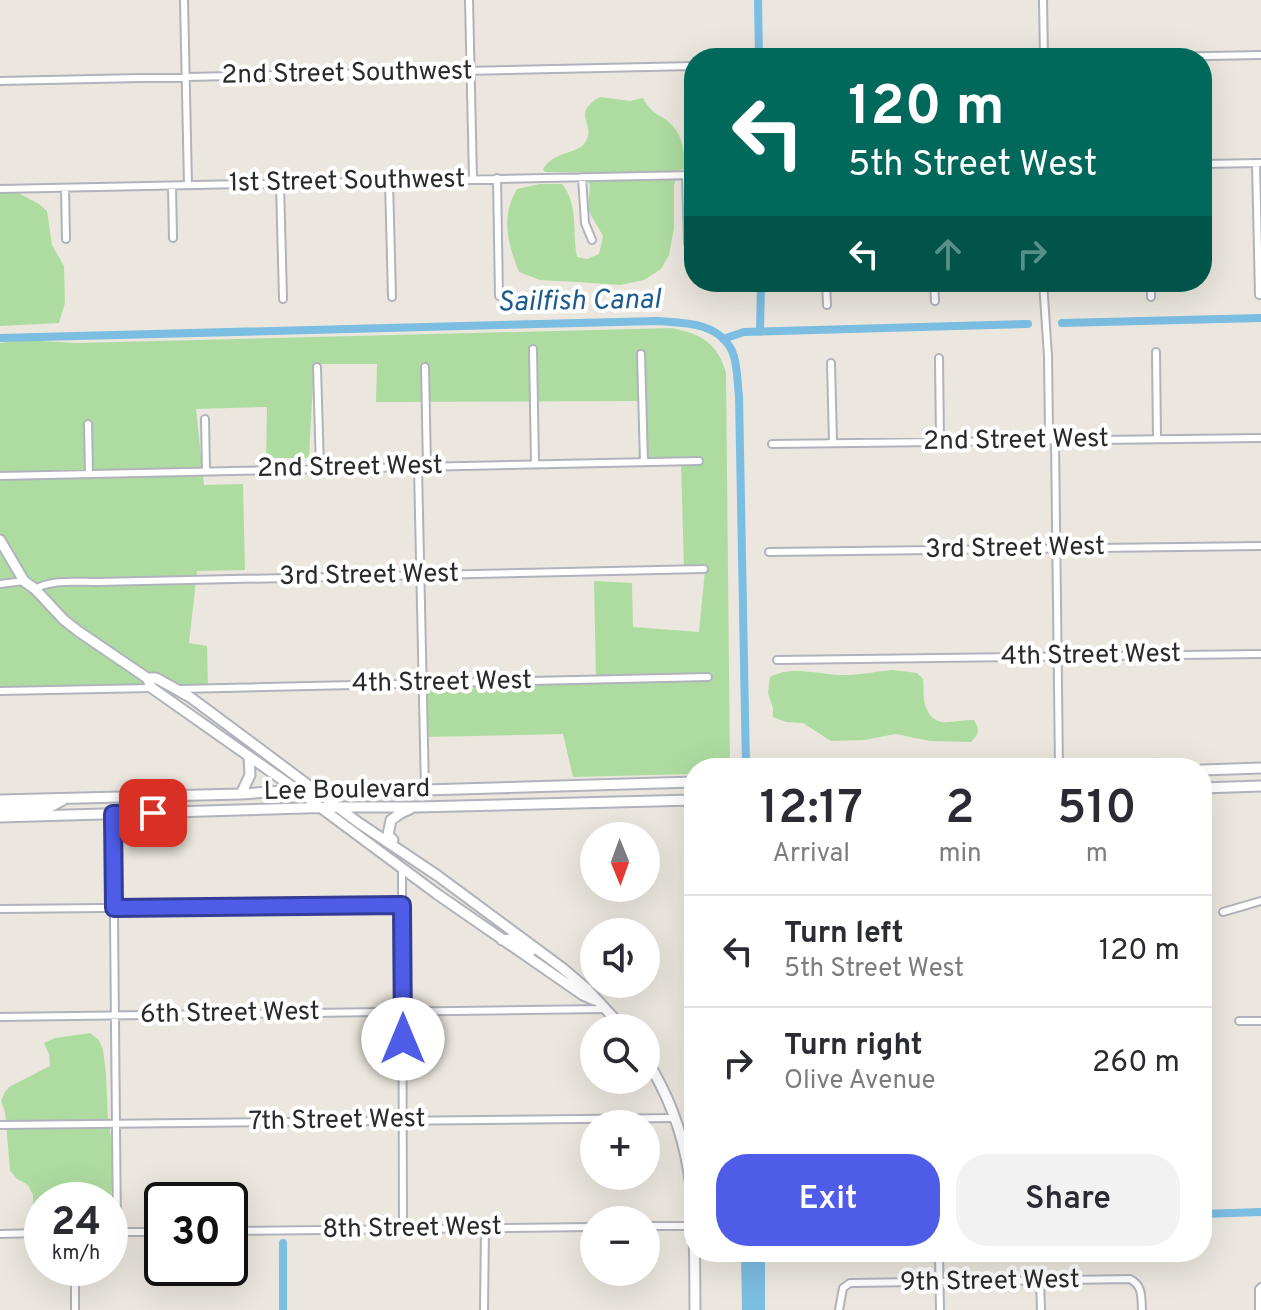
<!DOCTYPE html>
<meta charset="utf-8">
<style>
:root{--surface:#fff;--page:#f2f2f3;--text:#2b2b33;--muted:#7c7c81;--line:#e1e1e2;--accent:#4e5ce7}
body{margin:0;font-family:Overpass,sans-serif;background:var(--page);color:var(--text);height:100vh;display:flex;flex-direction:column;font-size:30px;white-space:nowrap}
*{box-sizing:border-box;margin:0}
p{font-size:26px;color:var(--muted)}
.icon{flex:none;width:44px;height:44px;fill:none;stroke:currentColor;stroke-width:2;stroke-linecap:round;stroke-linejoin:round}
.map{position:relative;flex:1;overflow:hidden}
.drawer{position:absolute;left:684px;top:758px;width:528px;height:504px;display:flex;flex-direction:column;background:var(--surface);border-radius:32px;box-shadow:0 8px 32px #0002}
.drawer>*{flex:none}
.guide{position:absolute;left:684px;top:48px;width:528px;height:244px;border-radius:32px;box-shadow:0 8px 32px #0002;background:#00695c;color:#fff;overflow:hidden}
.needle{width:52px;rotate:179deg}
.fabs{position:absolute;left:580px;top:822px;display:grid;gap:16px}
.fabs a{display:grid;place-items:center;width:80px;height:80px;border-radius:50%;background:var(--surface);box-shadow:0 8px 32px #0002;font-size:40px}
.speed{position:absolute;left:24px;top:1182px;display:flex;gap:16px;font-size:40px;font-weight:700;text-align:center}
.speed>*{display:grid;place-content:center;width:104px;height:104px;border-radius:50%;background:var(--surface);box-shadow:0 8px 32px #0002;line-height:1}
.speed small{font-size:20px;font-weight:400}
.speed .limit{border:4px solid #111;border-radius:12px;background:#fff;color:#111}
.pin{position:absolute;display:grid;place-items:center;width:68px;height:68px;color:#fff;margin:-34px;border-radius:16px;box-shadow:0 4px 12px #0006}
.me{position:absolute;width:88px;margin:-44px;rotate:0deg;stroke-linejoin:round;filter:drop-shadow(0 0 6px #0008)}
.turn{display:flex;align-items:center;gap:28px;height:168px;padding:0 32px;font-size:36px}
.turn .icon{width:104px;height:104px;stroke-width:2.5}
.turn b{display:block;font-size:56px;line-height:68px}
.lanes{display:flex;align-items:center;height:76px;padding:0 32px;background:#0003;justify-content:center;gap:40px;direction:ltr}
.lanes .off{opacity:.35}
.eta{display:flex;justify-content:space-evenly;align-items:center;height:136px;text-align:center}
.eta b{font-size:48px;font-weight:600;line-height:56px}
.action{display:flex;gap:16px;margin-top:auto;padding:16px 32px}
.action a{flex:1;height:92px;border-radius:32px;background:var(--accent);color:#fff;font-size:32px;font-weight:600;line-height:92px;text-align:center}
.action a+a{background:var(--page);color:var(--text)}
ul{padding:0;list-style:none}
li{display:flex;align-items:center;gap:24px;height:112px;padding:0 32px;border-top:2px solid var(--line)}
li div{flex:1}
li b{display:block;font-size:30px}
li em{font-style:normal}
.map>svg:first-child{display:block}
.green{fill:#aedca0}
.water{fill:#7cbde2}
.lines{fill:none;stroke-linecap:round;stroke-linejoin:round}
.canal{stroke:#7cbde2;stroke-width:8}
.street-casing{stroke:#b1b3bc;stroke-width:10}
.secondary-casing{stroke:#b1b3bc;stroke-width:13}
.street{stroke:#fff;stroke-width:6}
.secondary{stroke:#fff;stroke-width:9}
.route-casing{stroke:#333c96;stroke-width:20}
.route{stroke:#4e5ce7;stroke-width:14}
.labels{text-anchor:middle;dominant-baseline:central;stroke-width:8;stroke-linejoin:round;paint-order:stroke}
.street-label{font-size:26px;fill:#2a2a2a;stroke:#fff}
.water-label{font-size:28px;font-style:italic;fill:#1b5b8e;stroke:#fff}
</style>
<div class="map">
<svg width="1261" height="1310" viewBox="0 0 1261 1310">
<rect width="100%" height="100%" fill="#ebe7de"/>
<path class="green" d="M600,97L630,101L643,98C653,117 661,113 672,125C683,136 685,155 685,169L678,170L674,185V228L669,255L661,269L644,280L620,285L577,282L540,280L519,272C508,244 500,217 517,189L540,184H562C579,205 572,231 577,257L587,259L599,254L603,236L588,210L590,185L583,172H545L543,169C554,150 579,155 586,141C596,122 570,115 600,97Z
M0,188H9L39,204L47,211L52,245L64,266L65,303L59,323L0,326Z
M672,328C701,334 718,343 726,373L730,768H694V774L573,777L563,734L423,737V684L596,679L594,581L632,583L633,627L699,632L705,570L684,569L681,463L638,458L646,401L376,402L377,364H314L309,458H266L267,407L196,409L204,485L243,484L245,570L197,571L189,643L207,646L208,689L186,690L158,674L148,673L80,627L67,616L27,578L0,532V343L24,340L76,343Z
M0,548L32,592L75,634L144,680L148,688L129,690L0,695Z
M893,670L917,673L923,679C924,686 923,693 924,700C931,732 951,720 974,720C980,730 979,734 971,742L930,741L896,734L864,740L831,741L803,723L786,722L773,717V708L768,693L770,677C793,664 822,676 847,675C862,675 877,671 893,670Z
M90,1033L99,1040L103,1050L106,1074L108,1120L112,1144L113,1179L110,1201L42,1200V1228H40L33,1218V1195L28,1185L17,1179L10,1170L5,1112L1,1101L5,1092L9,1087L50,1066L49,1054L44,1043L55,1038Z"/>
<path class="water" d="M741,1252H765V1310H742Z"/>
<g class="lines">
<path class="canal" d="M758,0L759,58
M1062,323L1261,318
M760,332L761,282
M0,338L657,321C684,323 718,322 732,351C738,364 737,381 739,396L746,768
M723,339L744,332L1028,324
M1202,1214L1261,1212
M283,1243V1310"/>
<defs>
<path id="street" d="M184,0L188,185
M469,0L473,179
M1043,0L1044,58
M1102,58L1261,55
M0,81L694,66
M1256,163L1259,295
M1202,164L1261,163
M686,175L688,243
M582,177L585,223L592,240
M497,178L499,296
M389,181L392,297
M280,183L283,299
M172,186L173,238
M65,188L66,239
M0,189L694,175
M826,282L827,305
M934,282L935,301
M1043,282L1048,356L1049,431L1055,440L1059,768
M1151,282V297
M533,349L535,464
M1156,352L1157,439
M641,354L644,462
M939,358L940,441
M831,363L833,443
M317,367L320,469
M425,367L427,467
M205,419L206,471
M88,424L89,473
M772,444L1261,438
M418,467L425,790
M0,476L699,461
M769,552L1261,546
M0,584L24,581
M35,589C52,579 77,582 97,582L704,569
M777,660L1261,654
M180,689L708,677
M0,691L152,688
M113,814L117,1232
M402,869L403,1229
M0,909L402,905
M1223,912L1261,901
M0,1017L604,1009
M1239,1021H1261
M0,1125L675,1118
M646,1226H694
M230,1231L594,1227
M110,1232H162
M0,1234L42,1233
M939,1252L940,1310
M75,1268V1310
M1040,1281L1041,1310
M484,1310L485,1228
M839,1310L843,1288L850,1283L1130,1279C1143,1286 1141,1296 1142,1310
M1259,1310V1289L1261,1287"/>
<path id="secondary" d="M0,540L24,581L35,589L64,620L78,631L147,678H156L190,697L359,823L438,876L561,967L587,989L623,1028
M147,678L152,688L297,790L437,894L583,995L594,1000
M1202,770L1261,768
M1202,788L1261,786
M241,794L250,775L249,756
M0,800L241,794L297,790L357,792L694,782
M0,809L50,807L63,800
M0,817L338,807H417L694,800
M393,840L388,835L391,820L401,813L410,809
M502,940L511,939L531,951
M646,1059C699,1143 694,1215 695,1310"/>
</defs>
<use href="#street" class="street-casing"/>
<use href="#secondary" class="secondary-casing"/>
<use href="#street" class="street"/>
<use href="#secondary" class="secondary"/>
</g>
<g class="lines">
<defs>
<path id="route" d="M153,813L113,814L114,908L402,905L403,1039"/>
</defs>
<use href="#route" class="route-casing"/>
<use href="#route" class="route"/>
</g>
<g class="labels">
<g class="street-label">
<text transform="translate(347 74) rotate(-1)">2nd Street Southwest</text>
<text transform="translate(347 182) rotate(-1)">1st Street Southwest</text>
<text transform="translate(1016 441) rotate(-1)">2nd Street West</text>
<text transform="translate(350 468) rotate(-1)">2nd Street West</text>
<text transform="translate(1015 549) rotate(-1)">3rd Street West</text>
<text transform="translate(369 576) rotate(-1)">3rd Street West</text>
<text transform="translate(1091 656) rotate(-1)">4th Street West</text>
<text transform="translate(442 683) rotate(-1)">4th Street West</text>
<text transform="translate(347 791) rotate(-1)">Lee Boulevard</text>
<text transform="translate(230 1014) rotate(-1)">6th Street West</text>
<text transform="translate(337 1121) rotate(-1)">7th Street West</text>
<text transform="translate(412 1229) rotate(-1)">8th Street West</text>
<text transform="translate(990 1282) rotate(-1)">9th Street West</text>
</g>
<g class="water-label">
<text transform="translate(579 302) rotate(-1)">Sailfish Canal</text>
</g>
</g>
</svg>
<div class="fabs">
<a><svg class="needle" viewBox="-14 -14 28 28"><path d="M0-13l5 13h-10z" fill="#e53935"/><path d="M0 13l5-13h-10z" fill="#7c7c81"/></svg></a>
<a><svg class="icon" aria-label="sound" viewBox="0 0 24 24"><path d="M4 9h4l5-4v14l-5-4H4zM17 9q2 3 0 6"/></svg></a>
<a><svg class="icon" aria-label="search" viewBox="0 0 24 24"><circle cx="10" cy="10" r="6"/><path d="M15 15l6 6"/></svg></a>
<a>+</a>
<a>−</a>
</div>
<div class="speed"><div>24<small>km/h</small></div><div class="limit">30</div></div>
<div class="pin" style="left:153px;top:813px;background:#d93025"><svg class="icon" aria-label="arrive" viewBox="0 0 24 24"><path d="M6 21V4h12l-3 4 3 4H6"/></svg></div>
<svg class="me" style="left:403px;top:1039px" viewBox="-20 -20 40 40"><circle r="19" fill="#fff"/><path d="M0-13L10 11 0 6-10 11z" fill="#4e5ce7"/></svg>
<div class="guide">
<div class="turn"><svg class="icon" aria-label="left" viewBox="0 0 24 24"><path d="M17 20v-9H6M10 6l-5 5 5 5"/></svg><div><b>120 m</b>5th Street West</div></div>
<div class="lanes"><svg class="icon" aria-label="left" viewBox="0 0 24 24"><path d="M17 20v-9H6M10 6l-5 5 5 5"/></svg><svg class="icon off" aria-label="ahead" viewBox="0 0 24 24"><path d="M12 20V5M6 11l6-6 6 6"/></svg><svg class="icon off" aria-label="right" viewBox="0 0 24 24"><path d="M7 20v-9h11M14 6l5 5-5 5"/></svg></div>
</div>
<section class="drawer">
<div class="eta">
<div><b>12:17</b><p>Arrival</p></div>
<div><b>2</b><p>min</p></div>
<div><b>510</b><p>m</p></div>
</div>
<ul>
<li><svg class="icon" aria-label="left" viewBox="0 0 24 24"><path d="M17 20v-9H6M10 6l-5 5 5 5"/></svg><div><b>Turn left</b><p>5th Street West</p></div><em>120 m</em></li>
<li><svg class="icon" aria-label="right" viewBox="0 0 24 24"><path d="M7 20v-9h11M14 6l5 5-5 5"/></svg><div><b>Turn right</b><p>Olive Avenue</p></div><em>260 m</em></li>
</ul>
<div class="action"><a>Exit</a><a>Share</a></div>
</section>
</div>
